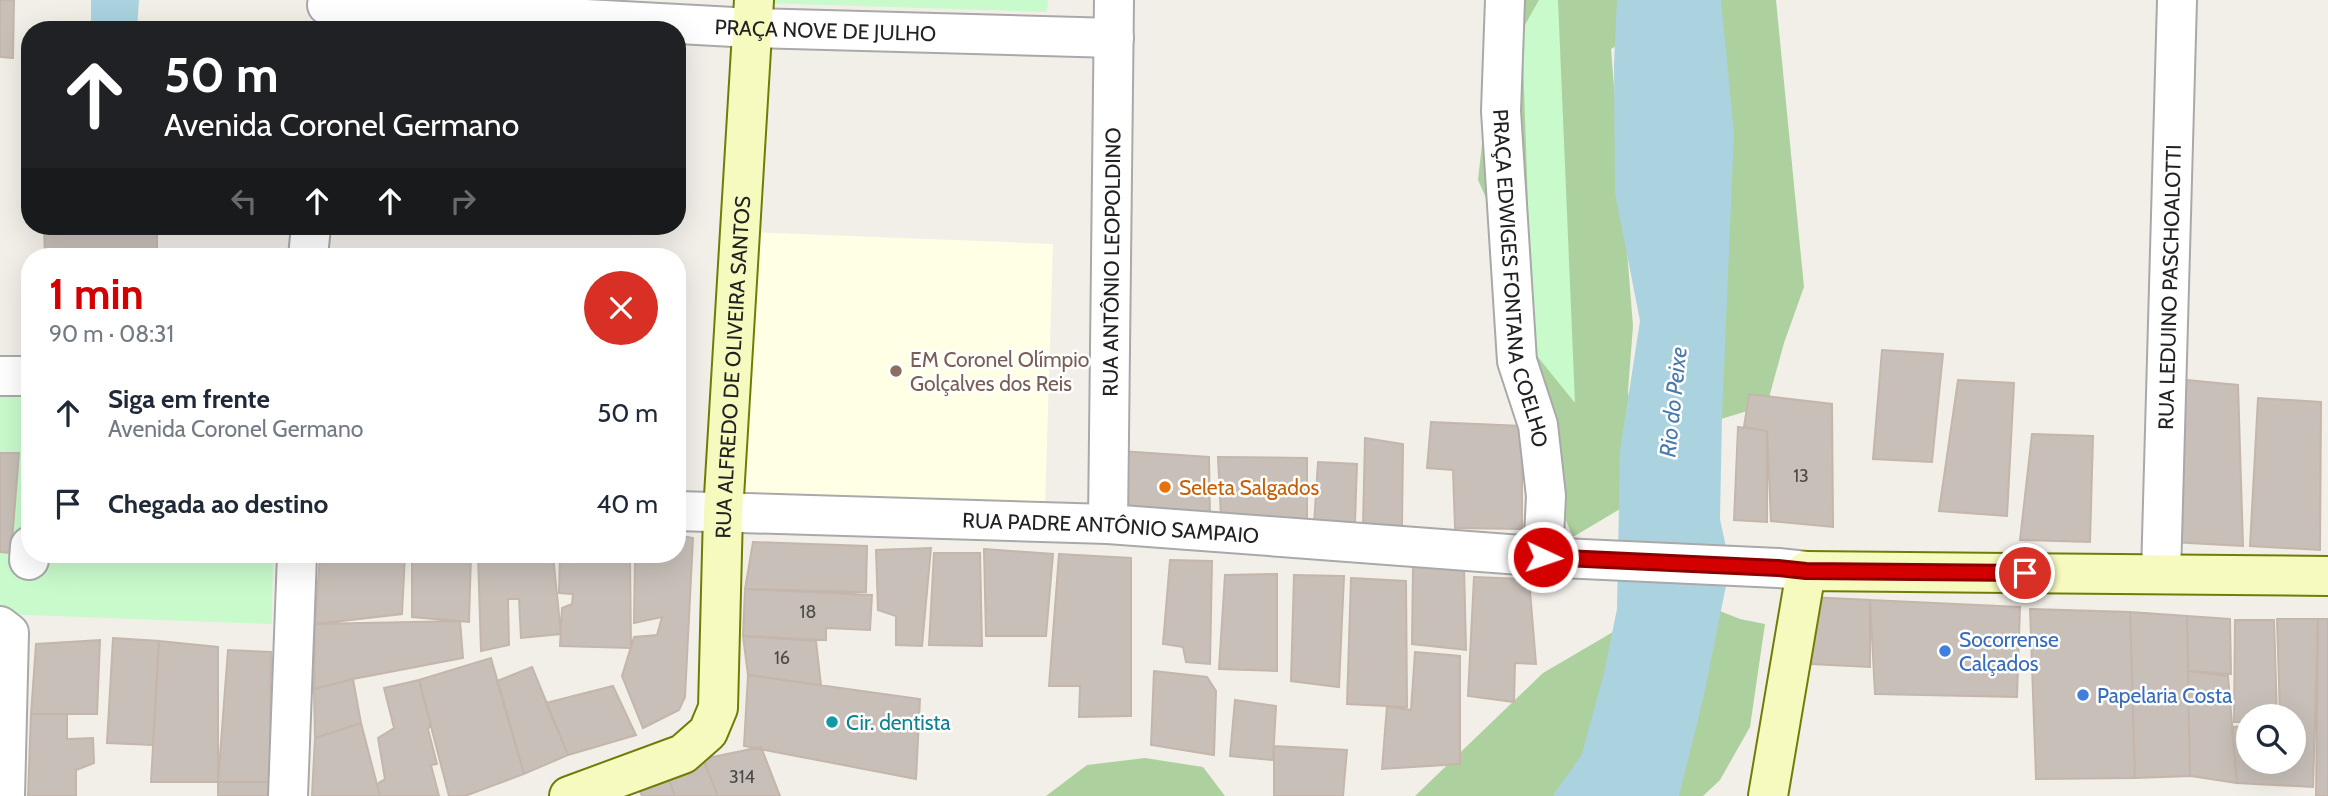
<!DOCTYPE html>
<html lang="pt">
<meta charset="utf-8">
<style>
:root{--surface:#fff;--page:#f2f2f3;--text:#1f2937;--muted:#747a83;--accent:#d40000}
body{margin:0;font-family:Cabin,sans-serif;background:var(--page);color:var(--text);height:100vh;display:flex;flex-direction:column;font-size:26px;white-space:nowrap}
*{box-sizing:border-box;margin:0}
p{font-size:23px;color:var(--muted)}
.icon{flex:none;width:38px;height:38px;fill:none;stroke:currentColor;stroke-width:2;stroke-linecap:round;stroke-linejoin:round}
.map{position:relative;flex:1;overflow:hidden}
.side{position:absolute;left:21px;top:248px;width:665px;height:315px;display:flex;flex-direction:column;background:var(--surface);border-radius:28px;box-shadow:0 7px 28px #0002}
.side>*{flex:none}
.banner{position:absolute;left:21px;top:21px;width:665px;height:214px;border-radius:28px;box-shadow:0 7px 28px #0002;background:#202124;color:#fff;overflow:hidden}
.fabs{position:absolute;left:2236px;top:704px;display:grid;gap:14px}
.fabs a{display:grid;place-items:center;width:70px;height:70px;border-radius:50%;background:var(--surface);box-shadow:0 7px 28px #0002;font-size:35px}
.pin{position:absolute;display:grid;place-items:center;width:60px;height:60px;color:#fff;margin:-30px;border:4px solid #fff;border-radius:50%;box-shadow:0 2px 7px #0007}
.me{position:absolute;width:77px;margin:-38px;rotate:93deg;stroke-linejoin:round;filter:drop-shadow(0 0 5px #0008)}
.turn{display:flex;align-items:center;gap:24px;height:147px;padding:0 28px;font-size:32px}
.turn .icon{width:91px;height:91px;stroke-width:2.5}
.turn b{display:block;font-size:49px;line-height:60px}
.lanes{display:flex;align-items:center;height:66px;padding:0 28px;background:#0003;justify-content:center;gap:35px;direction:ltr}
.lanes .off{opacity:.35}
.round{display:grid;place-items:center;flex:none;width:74px;height:74px;border-radius:37px;background:var(--page)}
.head{display:flex;align-items:center;justify-content:space-between;height:119px;padding:0 28px}
h1{font-size:42px;font-weight:800;line-height:52px;color:var(--accent)}
ul{padding:0;list-style:none}
li{display:flex;align-items:center;gap:21px;height:91px;padding:0 28px}
li div{flex:1}
li b{display:block;font-size:26px}
li em{font-style:normal}
.map>svg:first-child{display:block}
.education{fill:#ffffe5}
.forest{fill:#add19e}
.park{fill:#c8facc}
.water{fill:#aad3df}
.building{fill:#c7bfb8;stroke:#c4b6ab;stroke-width:2}
.lines{fill:none;stroke-linecap:round;stroke-linejoin:round}
.street-casing{stroke:#a9a9a9;stroke-width:42}
.secondary-casing{stroke:#707d05;stroke-width:42}
.street{stroke:#fff;stroke-width:38}
.secondary{stroke:#f7fabf;stroke-width:38}
.route-casing{stroke:#8a0000;stroke-width:18}
.route{stroke:#d40000;stroke-width:12}
.education-dot{fill:#8d6e63;stroke:#fff;stroke-width:2.5}
.food-dot{fill:#e8710a;stroke:#fff;stroke-width:2.5}
.shop-dot{fill:#3f7fe0;stroke:#fff;stroke-width:2.5}
.culture-dot{fill:#0f9aa8;stroke:#fff;stroke-width:2.5}
.labels{text-anchor:middle;dominant-baseline:central;stroke-width:5;stroke-linejoin:round;paint-order:stroke}
.number-label{font-size:18px;fill:#4b4948}
.street-label{font-size:21px;fill:#222;stroke:#fff}
.education-label{font-size:21px;fill:#785e54;stroke:#fff;text-anchor:start}
.food-label{font-size:21px;fill:#c56008;stroke:#fff;text-anchor:start}
.shop-label{font-size:21px;fill:#366cbe;stroke:#fff;text-anchor:start}
.culture-label{font-size:21px;fill:#0d838f;stroke:#fff;text-anchor:start}
.water-label{font-size:23px;font-style:italic;fill:#4a7aab;stroke:#fff}
</style>
<div class="map">
<svg width="2328" height="796" viewBox="0 0 2328 796">
<rect width="100%" height="100%" fill="#f2efe9"/>
<path class="education" d="M751,232L1053,244L1045,507L737,498Z"/>
<path class="forest" d="M1498,0H1630L1618,45L1611,49L1633,326L1628,391L1635,448L1625,506L1573,537L1549,481L1506,243L1478,180Z
M1699,0H1776L1804,287L1784,343L1767,405L1708,423Z
M1705,605L1740,619L1765,624L1750,727L1720,780L1703,796H1415L1543,673L1647,612Z
M1145,758L1203,767L1225,796H1046L1087,765Z"/>
<path class="park" d="M758,0H1048L1047,12L758,3Z
M1539,0H1558L1575,403L1533,351L1522,30Z
M0,389L30,390V555H273L272,624L0,614Z"/>
<path class="water" d="M91,0H139L137,30H91Z
M1617,0H1721L1734,133L1722,416L1720,519L1730,566L1704,695L1679,796H1553L1582,754L1604,673L1617,609L1620,451L1640,321L1615,193L1614,65Z"/>
<path class="building" d="M0,0H14L13,58L0,57Z
M44,226H157V257H45Z
M1882,350L1943,354L1932,462L1873,459Z
M2176,379L2238,385L2243,546L2171,542Z
M1958,380L2014,383L2007,516L1939,511Z
M1749,394L1832,404L1833,527L1771,521L1767,431L1744,427Z
M2258,398L2321,402L2320,550L2250,546Z
M1431,422L1522,426V529L1455,528L1453,470L1427,468Z
M1738,427L1767,431V522L1734,520Z
M2032,434L2093,436L2090,542L2020,540Z
M1365,438L1403,444L1402,525L1363,526Z
M1120,451L1209,457L1210,517H1121Z
M0,453H19L11,553L0,552Z
M1218,457L1307,458V522L1221,518Z
M1318,462L1357,464L1355,522L1314,525Z
M677,535L693,538L685,697L679,710L643,728L622,676L634,637L657,635L662,617L634,623L635,555H677Z
M753,542L867,546L866,592L745,589Z
M931,548L922,646L896,645V616L878,610L876,550Z
M984,549L1053,554L1046,636H986Z
M934,553H980L982,646L929,645Z
M1059,554L1131,558V716L1079,717L1080,686H1049Z
M320,555H405L402,614L315,624Z
M412,555H471L469,622L412,617Z
M478,555H553L561,634L521,638L519,599H508L509,645L481,651Z
M560,555H630L631,648L560,646L562,608L572,604L573,594L559,593Z
M1170,560L1212,561L1210,664L1186,662L1183,647L1163,644Z
M1464,566L1466,650L1412,644L1413,567Z
M1277,574V671L1219,669L1225,575Z
M1294,575L1344,576L1339,687L1291,681Z
M1474,577L1529,579L1536,664L1515,663L1514,702L1468,696Z
M1351,578L1406,581L1407,707L1347,704Z
M745,589L872,595L870,630L826,628V640L743,636Z
M1809,597L1870,600V667L1791,663Z
M1870,600L2020,607L2017,697L1875,694Z
M2030,609L2130,612L2135,778L2036,779Z
M2130,612L2187,616L2190,776L2135,778Z
M2187,616L2230,619L2231,674L2188,671Z
M2277,619H2318L2313,787L2237,783L2232,727L2249,726V761H2294V716H2280Z
M2318,619H2328V796H2316Z
M2235,620H2274L2277,716H2249V722H2234Z
M460,621L463,658L353,679L314,689L315,624Z
M743,636L816,641L821,685L748,675Z
M113,638L159,641L153,745L107,743Z
M100,640L97,714H31L36,644Z
M159,641L218,647V782H151Z
M228,650L271,652L270,782H218Z
M1415,652L1460,656V764L1382,769L1387,706L1411,710Z
M491,658L524,774L465,796H449L419,680Z
M532,667L568,755L524,774L497,681Z
M1154,671L1207,677L1216,691L1214,755L1151,745Z
M2188,671L2228,676L2237,783L2190,776Z
M748,675L920,699L916,779L744,746Z
M353,679L361,723L315,738L314,689Z
M419,680L431,725L428,729L437,764L431,765L439,796H380L377,784L385,779L378,738L394,728L384,688Z
M613,686L636,735L568,755L546,703Z
M1235,700L1276,706L1273,760L1230,756Z
M31,714H67V739L93,738L94,763L76,770V796H28Z
M361,723L380,796H312L315,738Z
M1274,746L1347,750L1343,796H1274Z
M761,747L780,796H718L703,759Z
M703,759L718,796H675L667,774Z
M667,774L675,796H642L637,785Z
M218,782H270L276,796H218Z"/>
<g class="lines">
<defs>
<g id="street">
<path id="s1" d="M1505,0L1501,111L1517,361L1538,425L1546,496L1543,557"/>
<path id="s2" d="M327,5L752,28L1114,38"/>
<path d="M308,257L311,226"/>
<path d="M0,376H30"/>
<path id="s3" d="M677,511L1108,524L1561,558L1778,568L1806,571"/>
<path id="s4" d="M1108,524L1114,0"/>
<path d="M29,560L30,546"/>
<path id="s5" d="M2161,574L2177,0"/>
<path d="M0,626L9,633L5,796"/>
<path d="M288,796L297,555"/>
</g>
<g id="secondary">
<path id="s6" d="M569,796L683,754L708,732L718,708L723,513L754,0"/>
<path d="M1768,796L1806,571L2328,576"/>
</g>
</defs>
<use href="#street" class="street-casing"/>
<use href="#secondary" class="secondary-casing"/>
<use href="#street" class="street"/>
<use href="#secondary" class="secondary"/>
</g>
<g class="lines">
<defs>
<path id="route" d="M1543,557L1778,568L1806,571L2025,573"/>
</defs>
<use href="#route" class="route-casing"/>
<use href="#route" class="route"/>
</g>
<circle class="education-dot" cx="896" cy="371" r="7"/>
<circle class="food-dot" cx="1165" cy="487" r="7"/>
<g class="shop-dot">
<circle cx="1945" cy="651" r="7"/>
<circle cx="2083" cy="695" r="7"/>
</g>
<circle class="culture-dot" cx="832" cy="722" r="7"/>
<g class="labels">
<g class="number-label">
<text x="1801" y="476">13</text>
<text x="808" y="612">18</text>
<text x="782" y="658">16</text>
<text x="742" y="777">314</text>
</g>
<g class="street-label">
<text stroke="none"><textPath href="#s2" startOffset="499">PRAÇA NOVE DE JULHO</textPath></text>
<text stroke="none"><textPath href="#s4" startOffset="262">RUA ANTÔNIO LEOPOLDINO</textPath></text>
<text stroke="none"><textPath href="#s1" startOffset="280">PRAÇA EDWIGES FONTANA COELHO</textPath></text>
<text stroke="none"><textPath href="#s5" startOffset="287">RUA LEDUINO PASCHOALOTTI</textPath></text>
<text stroke="none"><textPath href="#s6" startOffset="522">RUA ALFREDO DE OLIVEIRA SANTOS</textPath></text>
<text stroke="none"><textPath href="#s3" startOffset="434">RUA PADRE ANTÔNIO SAMPAIO</textPath></text>
</g>
<g class="education-label">
<text x="910" y="359">EM Coronel Olímpio<tspan x="910" dy="24">Golçalves dos Reis</tspan></text>
</g>
<g class="food-label">
<text x="1179" y="487">Seleta Salgados</text>
</g>
<g class="shop-label">
<text x="1959" y="639">Socorrense<tspan x="1959" dy="24">Calçados</tspan></text>
<text x="2097" y="695">Papelaria Costa</text>
</g>
<g class="culture-label">
<text x="846" y="722">Cir. dentista</text>
</g>
<g class="water-label">
<text transform="translate(1673 402) rotate(-84)">Rio do Peixe</text>
</g>
</g>
</svg>
<div class="fabs">
<a><svg class="icon" aria-label="search" viewBox="0 0 24 24"><circle cx="10" cy="10" r="6"/><path d="M15 15l6 6"/></svg></a>
</div>
<div class="pin" style="left:2025px;top:573px;background:#d93025"><svg class="icon" aria-label="arrive" viewBox="0 0 24 24"><path d="M6 21V4h12l-3 4 3 4H6"/></svg></div>
<svg class="me" style="left:1543px;top:557px" viewBox="-20 -20 40 40"><circle r="17" fill="#d40000" stroke="#fff" stroke-width="3"/><path d="M0-11L8 9 0 5-8 9z" fill="#fff"/></svg>
<div class="banner">
<div class="turn"><svg class="icon" aria-label="ahead" viewBox="0 0 24 24"><path d="M12 20V5M6 11l6-6 6 6"/></svg><div><b>50 m</b>Avenida Coronel Germano</div></div>
<div class="lanes"><svg class="icon off" aria-label="left" viewBox="0 0 24 24"><path d="M17 20v-9H6M10 6l-5 5 5 5"/></svg><svg class="icon" aria-label="ahead" viewBox="0 0 24 24"><path d="M12 20V5M6 11l6-6 6 6"/></svg><svg class="icon" aria-label="ahead" viewBox="0 0 24 24"><path d="M12 20V5M6 11l6-6 6 6"/></svg><svg class="icon off" aria-label="right" viewBox="0 0 24 24"><path d="M7 20v-9h11M14 6l5 5-5 5"/></svg></div>
</div>
<section class="side">
<div class="head"><div><h1>1 min</h1><p>90 m · 08:31</p></div><a class="round" style="background:#d93025;color:#fff"><svg class="icon" aria-label="close" viewBox="0 0 24 24"><path d="M6 6l12 12M18 6L6 18"/></svg></a></div>
<ul>
<li><svg class="icon" aria-label="ahead" viewBox="0 0 24 24"><path d="M12 20V5M6 11l6-6 6 6"/></svg><div><b>Siga em frente</b><p>Avenida Coronel Germano</p></div><em>50 m</em></li>
<li><svg class="icon" aria-label="arrive" viewBox="0 0 24 24"><path d="M6 21V4h12l-3 4 3 4H6"/></svg><div><b>Chegada ao destino</b></div><em>40 m</em></li>
</ul>
</section>
</div>
